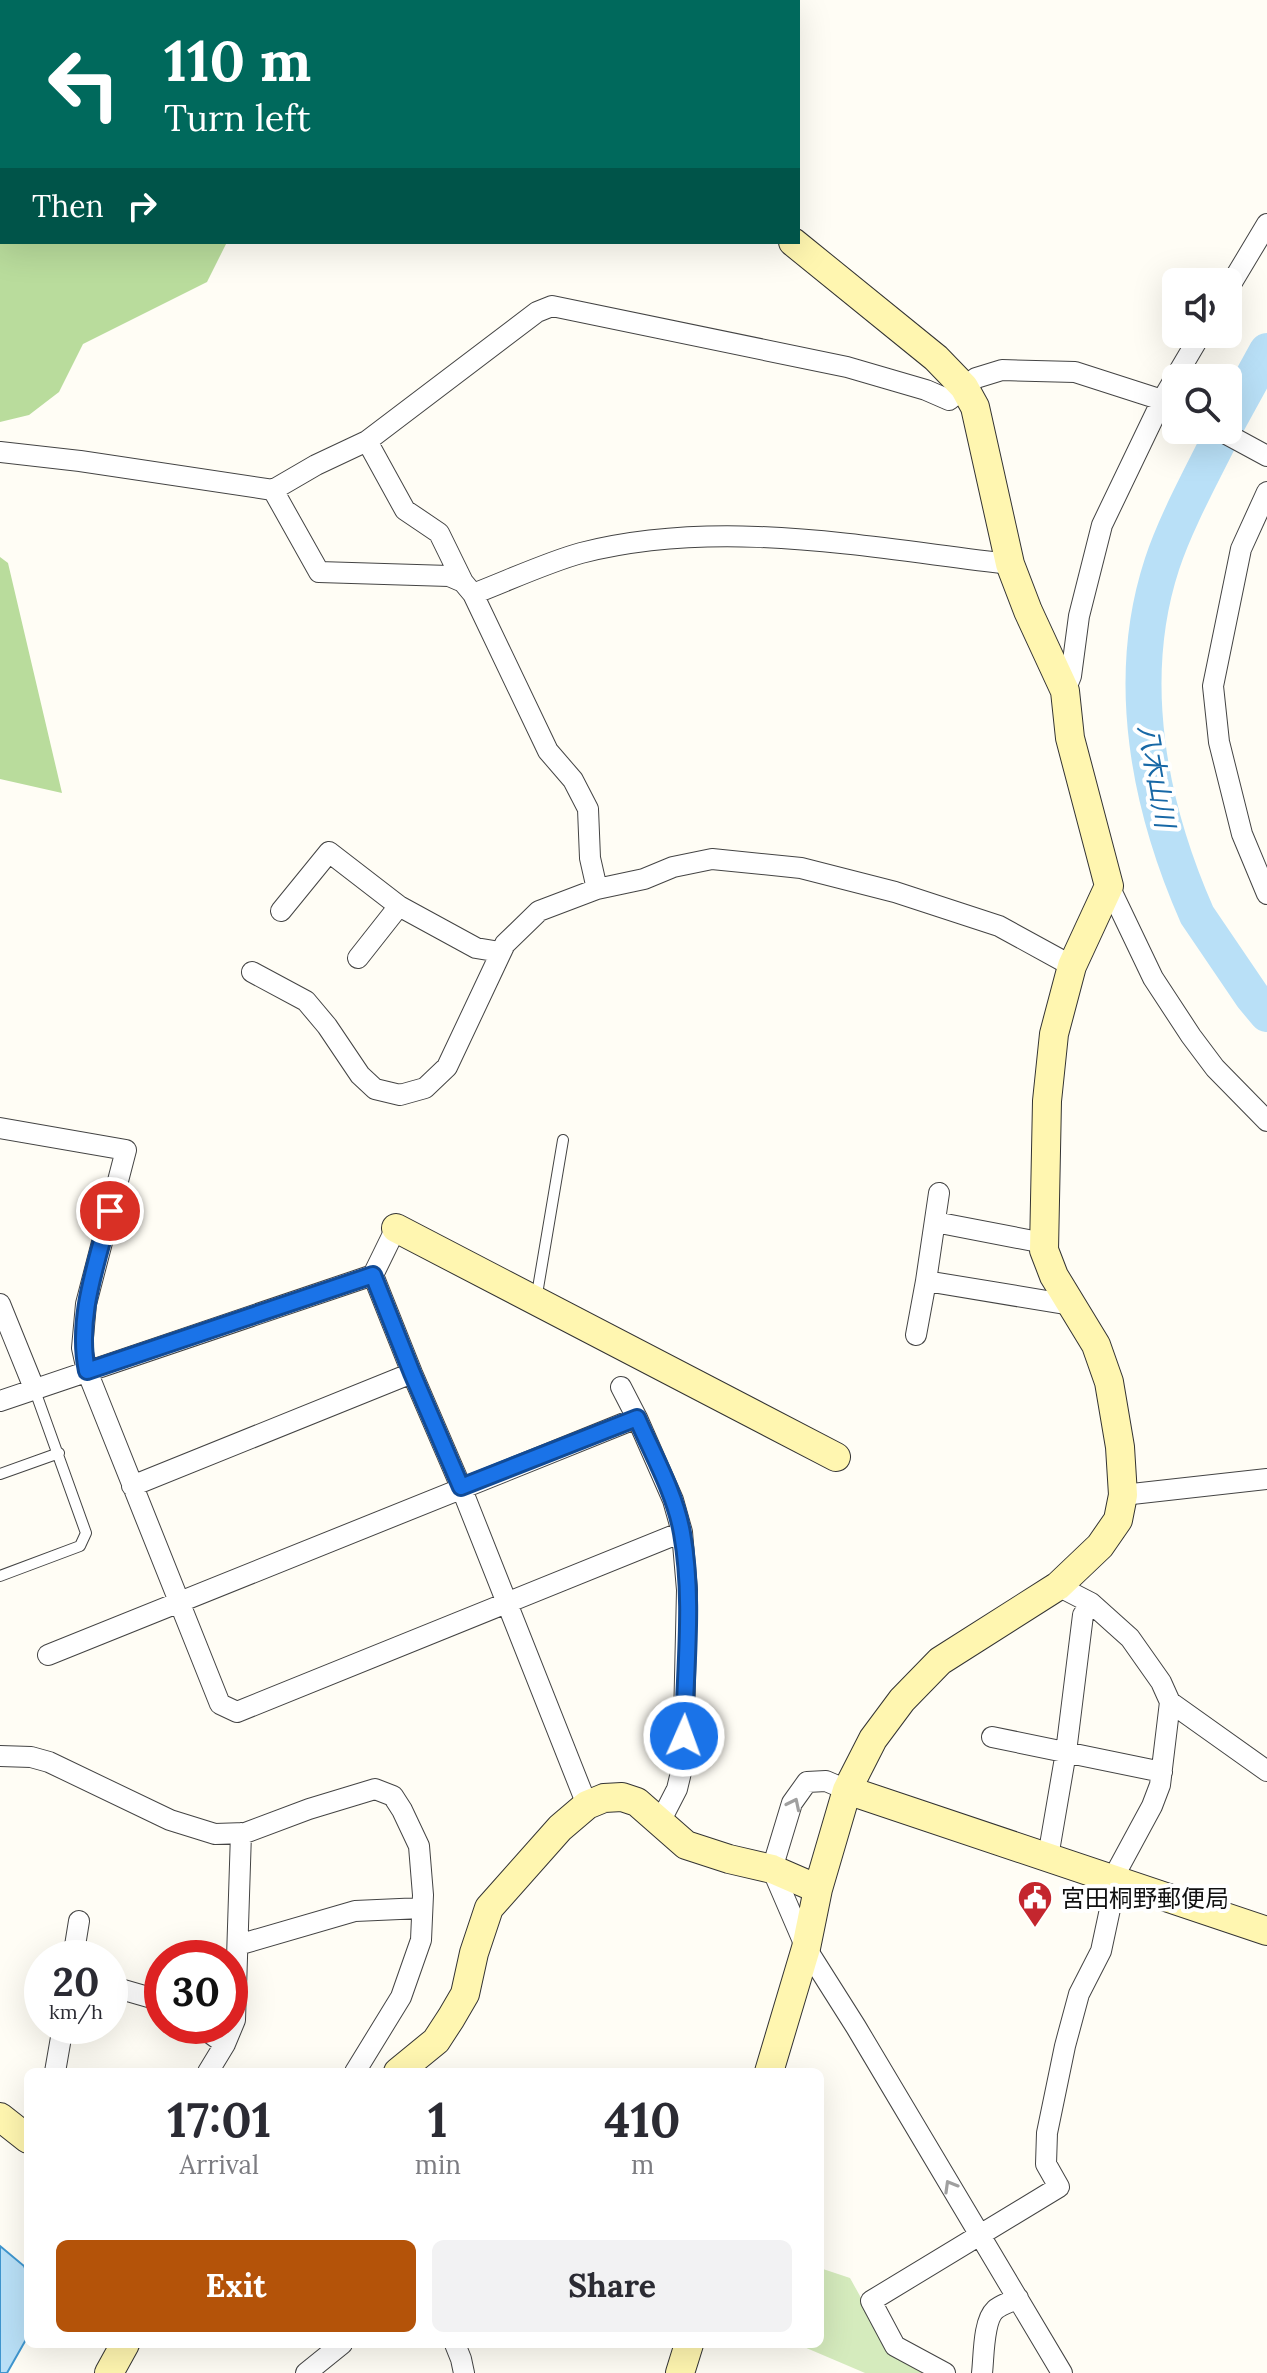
<!DOCTYPE html>
<meta charset="utf-8">
<style>
:root{--surface:#fff;--page:#f2f2f3;--text:#2b2b33;--muted:#7c7c81;--accent:#b45309}
body{margin:0;font-family:Lora,"Noto Sans JP",serif;background:var(--page);color:var(--text);height:100vh;display:flex;flex-direction:column;font-size:30px;white-space:nowrap}
*{box-sizing:border-box;margin:0}
p{font-size:26px;color:var(--muted)}
.icon{flex:none;width:44px;height:44px;fill:none;stroke:currentColor;stroke-width:2;stroke-linecap:round;stroke-linejoin:round}
.map{position:relative;flex:1;overflow:hidden}
.drawer{position:absolute;left:24px;top:2068px;width:800px;height:280px;display:flex;flex-direction:column;background:var(--surface);border-radius:12px;box-shadow:0 8px 32px #0002}
.drawer>*{flex:none}
.top-card{position:absolute;left:0px;top:0px;width:800px;height:244px;box-shadow:0 8px 32px #0002;background:#00695c;color:#fff;overflow:hidden}
.controls{position:absolute;left:1162px;top:268px;display:grid;gap:16px}
.controls a{display:grid;place-items:center;width:80px;height:80px;border-radius:12px;background:var(--surface);box-shadow:0 8px 32px #0002;font-size:40px}
.speed{position:absolute;left:24px;top:1940px;display:flex;gap:16px;font-size:40px;font-weight:700;text-align:center}
.speed>*{display:grid;place-content:center;width:104px;height:104px;border-radius:50%;background:var(--surface);box-shadow:0 8px 32px #0002;line-height:1}
.speed small{font-size:20px;font-weight:400}
.speed .limit{border:12px solid #d22;background:#fff;color:#111}
.pin{position:absolute;display:grid;place-items:center;width:68px;height:68px;color:#fff;margin:-34px;border:4px solid #fff;border-radius:50%;box-shadow:0 2px 8px #0007}
.me{position:absolute;width:88px;margin:-44px;rotate:2deg;stroke-linejoin:round;filter:drop-shadow(0 0 6px #0008)}
.turn{display:flex;align-items:center;gap:28px;height:168px;padding:0 32px;font-size:36px}
.turn .icon{width:104px;height:104px;stroke-width:2.5}
.turn b{display:block;font-size:56px;line-height:68px}
.then{display:flex;align-items:center;height:76px;padding:0 32px;background:#0003;gap:16px;font-size:30px}
.eta{display:flex;justify-content:space-evenly;align-items:center;height:136px;text-align:center}
.eta b{font-size:48px;font-weight:800;line-height:56px}
.cta{display:flex;gap:16px;margin-top:auto;padding:16px 32px}
.cta a{flex:1;height:92px;border-radius:12px;background:var(--accent);color:#fff;font-size:32px;font-weight:800;line-height:92px;text-align:center}
.cta a+a{background:var(--page);color:var(--text)}
.map>svg:first-child{display:block}
.green{fill:#d5ebbd}
.forest{fill:#b9dc9c}
.water{fill:#b9e0f7;stroke:#3f96cf;stroke-width:2}
.lines{fill:none;stroke-linecap:round;stroke-linejoin:round}
.river{stroke:#b9e0f7;stroke-width:36}
.lane-casing{stroke:#444;stroke-width:12}
.street-casing{stroke:#444;stroke-width:22}
.secondary-casing{stroke:#333;stroke-width:30}
.lane{stroke:#fff;stroke-width:10}
.street{stroke:#fff;stroke-width:20}
.secondary{stroke:#fff6b0;stroke-width:28}
.oneway{stroke:#a0a0a0}
.route-casing{stroke:#114b97;stroke-width:20}
.route{stroke:#1a73e8;stroke-width:14}
.labels{text-anchor:middle;dominant-baseline:central;stroke-width:8;stroke-linejoin:round;paint-order:stroke}
.poi-label{font-size:24px;fill:#111;stroke:#fff;text-anchor:start}
.water-label{font-size:26px;font-style:italic;fill:#1768a6;stroke:#fff}
</style>
<div class="map">
<svg width="1267" height="2373" viewBox="0 0 1267 2373">
<rect width="100%" height="100%" fill="#fffdf5"/>
<path class="green" d="M820,2268L850,2278L890,2350L932,2373H865L797,2344H820Z"/>
<path class="forest" d="M0,75L2,77V242H227L207,282L83,344L59,392L29,415L0,422Z
M0,557L8,563L62,793L0,779Z"/>
<path class="water" d="M0,2246L24,2266L28,2276V2336L7,2373H0Z"/>
<g class="lines">
<path class="river" d="M1228,422L1267,351
M1224,430C1204,471 1176,521 1162,564C1124,680 1149,806 1197,915L1252,996L1267,1014"/>
<defs>
<path id="lane" d="M536,1300L563,1140
M0,1474L59,1453
M0,1576L80,1546L86,1533L34,1388"/>
<path id="street" d="M1228,289L1267,224
M1219,430L1267,456
M367,441L405,510L439,533L463,582
M0,452L80,461L273,490L316,465L367,441L537,312L552,306L847,367L926,390L949,400L976,378L1002,370L1075,372L1162,400L1176,407
M273,490L319,572L449,576L463,582L473,594L548,751L573,780L588,809L590,858L597,889
M1267,492L1241,549L1213,686L1219,742L1242,834L1267,894
M473,594C507,581 548,562 581,553C722,517 869,548 1010,564
M1065,691L1071,676L1079,616L1102,525L1162,400L1201,334
M1109,886L1153,978L1191,1036L1215,1068L1267,1121
M281,911L329,852L399,906L476,948L500,952
M358,958L399,906
M252,972L306,1001L327,1026L360,1075L375,1089L400,1095L425,1088L447,1067L505,944L539,911L597,889L644,879L673,867L712,859L801,868L895,892L999,926L1072,966
M0,1128L126,1150L86,1304L82,1348L87,1371L220,1704L237,1712L682,1532
M939,1193L926,1281L1071,1305
M935,1222L1044,1243
M373,1275L412,1373L461,1487L587,1805
M0,1304L34,1388
M916,1335L926,1281
M621,1387L637,1418L673,1500L682,1532L687,1590L683,1764L677,1789L660,1822
M0,1401L373,1275L396,1228
M132,1486L412,1373
M1123,1495L1267,1479
M48,1655L637,1418
M1170,1702L1267,1771
M992,1737L1162,1772
M0,1756L31,1757L49,1762L170,1820L215,1834L245,1833L309,1809L375,1789L393,1796L402,1810L419,1846L423,1895L421,1940L401,1997L355,2072
M847,1790L826,1781L807,1782L792,1803L772,1869L806,1948L856,2027L1062,2373
M1048,1857L1066,1752L1083,1615L1091,1603
M238,1945L355,1911L422,1908
M73,1958L79,1921
M110,1986L162,2001
M200,2026L225,2044
M55,2072L63,2026
M208,2072L225,2044L235,2020L241,1833
M455,2344L461,2359L464,2373
M306,2373L342,2344
M945,2373L895,2346L871,2301L1059,2187L1046,2164L1047,2133L1065,2046L1079,1994L1101,1951L1119,1867L1152,1806L1160,1785L1170,1702L1161,1682L1130,1638L1091,1603L1058,1586
M982,2373C984,2357 983,2321 995,2310C1000,2305 1011,2302 1018,2298"/>
<path id="secondary" d="M502,0L504,2
M396,1228L836,1457
M847,1790L1267,1931
M398,2072L436,2041L451,2018L465,1994L474,1953L489,1908L560,1828L587,1805L604,1798L622,1797L637,1802L686,1845L729,1859L772,1869L818,1889
M769,2072L806,1948L818,1889L847,1790L873,1739L902,1700L940,1661L1058,1586L1100,1546L1118,1520L1123,1495L1120,1447L1109,1382L1096,1345L1054,1276L1044,1250L1047,1101L1054,1034L1072,966L1109,886L1070,738L1065,691L1028,611L1010,564L975,407L964,387L936,358L793,242
M0,2117L28,2139
M109,2373L125,2344
M680,2373L689,2344"/>
</defs>
<use href="#lane" class="lane-casing"/>
<use href="#street" class="street-casing"/>
<use href="#secondary" class="secondary-casing"/>
<use href="#lane" class="lane"/>
<use href="#street" class="street"/>
<use href="#secondary" class="secondary"/>
</g>
<defs><path id="oneway-chevron" d="M-2-3.5L2.5 0L-2 3.5" fill="none" stroke-width="1.6" stroke-linecap="round" stroke-linejoin="round" transform="scale(2)"/></defs>
<g class="oneway">
<use href="#oneway-chevron" transform="translate(794 1804) rotate(-64)"/>
<use href="#oneway-chevron" transform="translate(950 2186) rotate(-120)"/>
</g>
<g class="lines">
<defs>
<path id="route" d="M110,1211C97,1263 76,1317 87,1371L373,1275L412,1373L461,1487L637,1418C653,1455 675,1493 682,1533C694,1599 685,1669 684,1736"/>
</defs>
<use href="#route" class="route-casing"/>
<use href="#route" class="route"/>
</g>
<defs>
<symbol id="civic-pin" viewBox="-11 -11 22 30"><path d="M0 17L-7.5 6A9.5 9.5 0 1 1 7.5 6Z" fill="#c4262e" stroke="#fff"/><path d="M-.6-6.5H3V-4.5H.6V-3L4-1V1h2V6H-6V1h2V-1L-.6-3ZM-1.2 2.5V6h2.4V2.5Z" fill="#fff"/></symbol>
</defs>
<g fill-rule="evenodd">
<use href="#civic-pin" x="1015" y="1878" width="40" height="54"/>
</g>
<g class="labels">
<g class="poi-label">
<text x="1061" y="1898">宮田桐野郵便局</text>
</g>
<g class="water-label">
<text transform="translate(1157 776) rotate(80)">八木山川</text>
</g>
</g>
</svg>
<div class="controls">
<a><svg class="icon" aria-label="sound" viewBox="0 0 24 24"><path d="M4 9h4l5-4v14l-5-4H4zM17 9q2 3 0 6"/></svg></a>
<a><svg class="icon" aria-label="search" viewBox="0 0 24 24"><circle cx="10" cy="10" r="6"/><path d="M15 15l6 6"/></svg></a>
</div>
<div class="speed"><div>20<small>km/h</small></div><div class="limit">30</div></div>
<div class="pin" style="left:110px;top:1211px;background:#d93025"><svg class="icon" aria-label="arrive" viewBox="0 0 24 24"><path d="M6 21V4h12l-3 4 3 4H6"/></svg></div>
<svg class="me" style="left:684px;top:1736px" viewBox="-20 -20 40 40"><circle r="17" fill="#1a73e8" stroke="#fff" stroke-width="3"/><path d="M0-11L8 9 0 5-8 9z" fill="#fff"/></svg>
<div class="top-card">
<div class="turn"><svg class="icon" aria-label="left" viewBox="0 0 24 24"><path d="M17 20v-9H6M10 6l-5 5 5 5"/></svg><div><b>110 m</b>Turn left</div></div>
<div class="then">Then<svg class="icon" aria-label="right" viewBox="0 0 24 24"><path d="M7 20v-9h11M14 6l5 5-5 5"/></svg></div>
</div>
<section class="drawer">
<div class="eta">
<div><b>17:01</b><p>Arrival</p></div>
<div><b>1</b><p>min</p></div>
<div><b>410</b><p>m</p></div>
</div>
<div class="cta"><a>Exit</a><a>Share</a></div>
</section>
</div>
